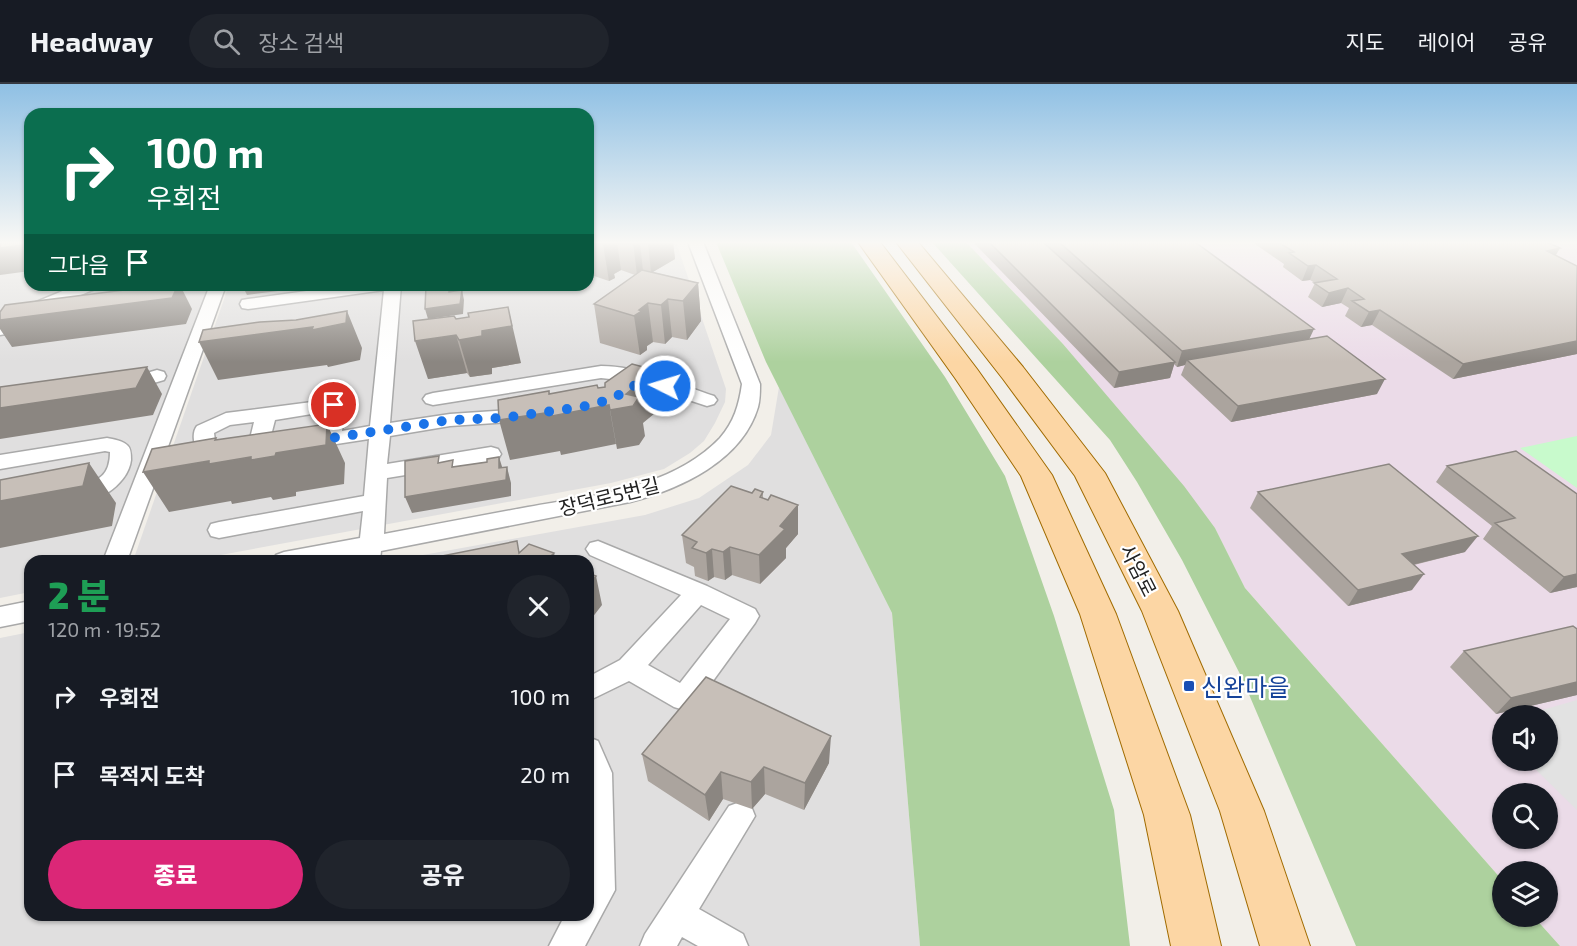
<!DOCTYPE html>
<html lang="ko">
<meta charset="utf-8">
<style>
:root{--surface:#171b24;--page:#20242c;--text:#f1f3f6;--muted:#9ea1a6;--line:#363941;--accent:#db2777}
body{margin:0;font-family:"Exo 2","Noto Sans KR",sans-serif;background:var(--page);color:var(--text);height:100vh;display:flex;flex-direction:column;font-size:22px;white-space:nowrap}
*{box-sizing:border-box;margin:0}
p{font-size:20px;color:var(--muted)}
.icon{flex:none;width:33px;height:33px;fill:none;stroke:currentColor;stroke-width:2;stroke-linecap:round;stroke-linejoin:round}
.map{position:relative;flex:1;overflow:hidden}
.sheet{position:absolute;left:24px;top:471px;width:570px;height:366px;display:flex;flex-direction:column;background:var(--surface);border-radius:18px;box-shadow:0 2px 4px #0004}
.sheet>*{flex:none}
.guide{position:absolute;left:24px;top:24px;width:570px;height:183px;border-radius:18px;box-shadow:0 2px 4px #0004;background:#0b6e4f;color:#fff;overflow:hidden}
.tools{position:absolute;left:1492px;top:621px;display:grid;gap:12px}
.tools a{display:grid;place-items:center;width:66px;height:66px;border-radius:50%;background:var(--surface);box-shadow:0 2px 4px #0004;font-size:30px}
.pin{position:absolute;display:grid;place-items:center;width:51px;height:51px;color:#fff;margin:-26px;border:3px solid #fff;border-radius:50%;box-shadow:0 2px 6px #0007}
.me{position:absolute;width:66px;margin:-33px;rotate:275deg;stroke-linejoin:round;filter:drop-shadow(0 0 4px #0008)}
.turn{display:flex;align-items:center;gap:21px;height:126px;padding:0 24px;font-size:27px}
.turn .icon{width:78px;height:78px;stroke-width:2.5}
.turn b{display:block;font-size:42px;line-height:51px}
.then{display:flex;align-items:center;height:57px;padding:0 24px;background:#0003;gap:12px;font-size:22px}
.round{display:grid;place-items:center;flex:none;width:63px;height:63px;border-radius:32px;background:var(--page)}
.summary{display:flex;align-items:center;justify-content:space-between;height:102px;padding:0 24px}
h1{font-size:36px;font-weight:800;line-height:45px;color:#1e9e55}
.action{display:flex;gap:12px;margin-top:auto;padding:12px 24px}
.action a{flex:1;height:69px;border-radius:36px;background:var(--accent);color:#fff;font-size:24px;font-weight:800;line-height:69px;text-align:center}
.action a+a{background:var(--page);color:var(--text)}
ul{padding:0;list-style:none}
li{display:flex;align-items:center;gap:18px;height:78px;padding:0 24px}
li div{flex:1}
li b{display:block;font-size:22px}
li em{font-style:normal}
header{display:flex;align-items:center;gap:36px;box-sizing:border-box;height:84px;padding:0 30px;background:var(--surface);border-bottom:2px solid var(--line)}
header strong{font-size:28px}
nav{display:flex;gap:33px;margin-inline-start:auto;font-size:21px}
.search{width:420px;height:54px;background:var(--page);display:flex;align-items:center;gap:15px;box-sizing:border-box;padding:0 21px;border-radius:33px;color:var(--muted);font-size:22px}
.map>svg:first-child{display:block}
.residential{fill:#e0dfdf}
.industrial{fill:#ebdbe8;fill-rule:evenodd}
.forest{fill:#add19e}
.park{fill:#c8facc}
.parking{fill:#e2e2e2}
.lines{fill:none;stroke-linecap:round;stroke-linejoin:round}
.street-casing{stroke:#a9a9a9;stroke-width:3}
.primary-casing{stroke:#a06b00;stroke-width:2}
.street{fill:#fff;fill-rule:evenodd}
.primary{fill:#fcd6a4;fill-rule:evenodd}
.wall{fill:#aba49e}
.shaded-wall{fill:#8b8681}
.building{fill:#c7bfb8;stroke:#8b8681;stroke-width:1.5}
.route{stroke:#1a73e8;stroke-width:10;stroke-dasharray:0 18}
.transit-dot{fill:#1a4fb4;stroke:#fff;stroke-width:2}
.labels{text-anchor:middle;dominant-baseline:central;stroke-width:4.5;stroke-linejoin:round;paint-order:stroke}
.street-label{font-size:20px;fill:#222;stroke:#fff}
.near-transit-label{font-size:24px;fill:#164399;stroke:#fff;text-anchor:start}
</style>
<header>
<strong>Headway</strong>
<div class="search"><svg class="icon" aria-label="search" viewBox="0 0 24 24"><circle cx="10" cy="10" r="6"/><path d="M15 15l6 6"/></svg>장소 검색</div>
<nav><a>지도</a><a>레이어</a><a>공유</a></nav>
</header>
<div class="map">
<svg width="1577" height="862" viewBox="0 0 1577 862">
<rect width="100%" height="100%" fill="#f2efe9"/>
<path class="residential" d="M588,158H676L726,305L725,318L715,339L704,357L690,369L664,385L611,399L188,477H133L229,201H588Z
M30,160V201H210L102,477H30V508L0,514V167Z
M779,303L892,529L920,862H0V554L30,548V831H588V477H390L645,431L699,414L748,381L771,351Z"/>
<path class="industrial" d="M966,158H1577V862H1560L1534,833L1548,832V788H1503V797L1245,504L1215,444L1063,260ZM1503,632H1548V676H1503ZM1503,710H1548V754H1503Z"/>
<path class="forest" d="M716,158H851L945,293L1005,392L1054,532L1114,726L1130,862H920L892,529L766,278Z
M932,158H966L1063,260L1184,402L1215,444L1245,504L1503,797V832L1534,833L1560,862H1356L1242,594L1182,476L1137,398L1110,356Z"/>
<path class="park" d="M1577,352V404L1520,364Z"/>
<path class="parking" d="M1577,616V726L1527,677L1548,676V632L1525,631Z"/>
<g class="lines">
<defs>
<path id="street" d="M688,158H703L760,300C760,307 760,316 758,323C742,377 680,405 630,418L381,467L380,477H356L357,471L328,477H272L276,471L284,468L360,454L363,427L219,454L211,452L208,446L211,440L219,438L364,412L369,355L304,365L297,364L294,359L297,354L321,350L324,328L275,336L269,359L276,360L279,365L276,370L257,374L250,372L247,367L254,338L230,341L214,349L215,357L229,360L232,365L229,370L222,371L198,367C193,360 192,348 197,342L226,329L335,315L342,317L345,321L342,347L370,342L384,206L248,225L242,224L240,220L242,216L248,215L350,201H401L390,339L450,330L527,325L534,327L537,331L534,335L527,337L450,342L390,352L387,380L491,363L498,365L501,370L498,375L491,377L387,394L384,450C432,441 480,432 528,423C593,411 671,405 720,354C734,338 739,321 742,300Z
M77,201H99L97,204L12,241L6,250L0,251V233Z
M210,201H226L127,477H103Z
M601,282C639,282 678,300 714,312L717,316L714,320L707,322L646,302L637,308H623L620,304L629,297L601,294L433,321L426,319L423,315L426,311L433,309Z
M157,286L164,288L166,292L164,296L123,308L116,306L114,302L116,298Z
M107,354C113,355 124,357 128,362C131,365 131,371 131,376C128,402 92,424 67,417L64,412C76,393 110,408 110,368L105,367L0,385V371Z
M598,457L707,502L755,525L759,532L755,539L694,623L684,626L674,623L629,597L588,617V593L620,576L681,511L590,471L586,465L590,459ZM701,521L730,535L680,599L648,581Z
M30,517V537L0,543V523Z
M588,653L598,657L612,689L615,806L585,862H549L565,831H588Z
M740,718L751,722L755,732L699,825L743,850L748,862H698L682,853L677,862H640L645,850L729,722Z"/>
<path id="primary" d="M858,158H880L977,285L1052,391L1116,530L1190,731L1221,862H1171L1144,731L1080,530L1021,392L955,294Z
M896,158H918L1023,283L1105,389L1178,527L1264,727L1310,862H1260L1220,727L1142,527L1075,392L1003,295Z"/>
</defs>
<use href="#street" class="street-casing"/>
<use href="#primary" class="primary-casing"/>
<use href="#street" class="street"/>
<use href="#primary" class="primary"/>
</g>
<path class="wall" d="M588,158H673L675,175L653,188L698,199L701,237L687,256L672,253L665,260L653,258L647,262V266L640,271L600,259L594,220L635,191L621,186L614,190L615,194L609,197L588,190Z
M973,158H1195L1309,255L1377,310L1231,338L1181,291L1185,281L1177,283L1174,280L1170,294L1114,304Z
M1252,158H1547L1560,164L1556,171L1577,182V270L1453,295L1372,241L1361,243L1345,232L1349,224L1341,219L1322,223L1308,213L1315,199L1310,196L1302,197L1283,183L1284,180Z
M456,235L521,279L492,284V290L470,293L467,289L428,295Z
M1516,367L1577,503L1550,509L1483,455L1492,442L1436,398L1447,382Z
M763,408V414L798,450L786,464V474L760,500L732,491L725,496L714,493L708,497L695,492L694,483L686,479L682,451L752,409Z
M1258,408L1465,468L1414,481L1412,506L1348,522L1250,424Z
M1577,545V611L1496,630L1450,583L1464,567Z
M642,670L829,679L804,726L765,710L752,725L723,715L709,737L648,697Z"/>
<path class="shaded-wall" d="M605,158H617L621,186L614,190L615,194L609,197L603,160Z
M633,158H640L643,187L637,191Z
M648,158H673L675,175L651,189Z
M30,160V187L0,191V164Z
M1560,164L1551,178L1547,167Z
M1316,181L1310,196L1302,197L1308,182Z
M698,199L701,237L687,256L683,217Z
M178,201H180L192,225L186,240L12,263L0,245V236Z
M242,201H326L247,211Z
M449,201H452V218L449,208Z
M1348,204L1341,219L1322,223L1329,209Z
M462,206L464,216L463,230L428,235L425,225Z
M668,215L672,253L665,260L661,221Z
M648,219L653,258L647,262V266L640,271L634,232L639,226Z
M508,223L521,279L492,284V290L470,293L459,256L482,247Z
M1380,226L1372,241L1361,243L1369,228Z
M347,227L362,264L360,276L328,283L327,281L218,296L199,258Z
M1314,245L1307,260L1187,276L1185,281L1177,283L1182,267Z
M456,251L467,289L428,295L415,257Z
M1577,257V270L1453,295L1463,280Z
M1175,278L1170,294L1114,304L1119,288Z
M147,283L162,310L153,331L0,355V324Z
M655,286L660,325L643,339L645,352L639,361L617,365L610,326L626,310Z
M1385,295L1377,310L1231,338L1238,322Z
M549,307L555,331L609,321L616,360L561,371L560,367L510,376L499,336L551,328Z
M327,340L345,379L344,400L296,408V412L273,416L271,413L232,420L231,417L169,428L143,388L209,377L216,354L228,377L276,369Z
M499,373L504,389L507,383L511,399V412L412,429L405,413L499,384Z
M89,379L116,419L112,442L0,464V417Z
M798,421V450L786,464V474L760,500L759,471L780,442Z
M1478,452L1465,468L1391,486L1402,470Z
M730,463L732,491L725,496L723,468Z
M712,465L714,493L708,497L706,469Z
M554,469L556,477L549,474Z
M1424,490L1412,506L1348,522L1358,506Z
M1577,490V503L1550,509L1564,493Z
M596,492L602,521L588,539V502Z
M1577,598V611L1496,630L1511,614Z
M831,652L829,679L804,726L805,699Z
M764,683L765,710L752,725L751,698Z
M721,688L723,715L709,737L705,711Z"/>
<path class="building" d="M0,158H30V160L0,164Z
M595,158H608L603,160Z
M989,158H1043L1175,278L1119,288Z
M1059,158H1195L1314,245L1182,267Z
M1278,158H1547L1560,164L1547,167L1577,182V257L1463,280L1380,226L1369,228L1352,217L1364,215L1348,204L1329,209L1314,199L1337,195L1316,181L1308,182L1289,169L1294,168Z
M642,186L698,199L683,217L668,215L661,221L648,219L639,226L642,227L634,232L594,220Z
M164,201H178L172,214L0,236V228L5,221Z
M426,201H449V208L462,206L460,220L425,225Z
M508,223L512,242L482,247V252L459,256L456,251L415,257L413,237L454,232L456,235L469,233L468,229Z
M347,227L346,239L312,246L313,243L199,258L203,246L260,238L296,236Z
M1327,252L1385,295L1238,322L1187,276Z
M632,280L655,286L626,310L639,313L633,322L610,326L609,321L552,332L551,328L499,336L498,316L549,307V310L597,301L598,304L605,303V299Z
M147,283L136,304L0,324V303Z
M327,340L326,361L276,369L275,372L251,376V373L209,380V377L143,388L152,365L216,354L215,356Z
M1516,367L1577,410V490L1564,493L1495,439L1515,434L1447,382Z
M439,372L438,379L453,376L452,383L487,378V375L499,373V384L507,383L506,396L405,413V377Z
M89,379L83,402L0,417V396Z
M1389,380L1478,452L1402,470L1424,490L1358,506L1258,408Z
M731,402L752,409L755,405L763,408L760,413L768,416L771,411L798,421L780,442L785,445L759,471L730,463L723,468L712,465L706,469L692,464L697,458L682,451Z
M517,457L519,469L529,460L554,469L549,474L557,477H417Z
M588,489L596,492L588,502Z
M1573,542L1577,545V598L1511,614L1464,567Z
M706,593L831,652L805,699L764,683L751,698L721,688L705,711L642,670Z"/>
<linearGradient id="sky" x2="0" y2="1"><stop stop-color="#8fc0e4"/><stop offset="0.57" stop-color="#f9f8f5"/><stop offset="1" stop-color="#f9f8f5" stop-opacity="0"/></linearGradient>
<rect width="1577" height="278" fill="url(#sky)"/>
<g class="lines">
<path class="route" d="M334,321L332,354L450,336L503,334L582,323L612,315L644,296L665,302"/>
</g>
<rect class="transit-dot" x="1183" y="596" width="12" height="12" rx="3"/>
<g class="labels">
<g class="street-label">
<text transform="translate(609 412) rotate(-14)">장덕로5번길</text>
<text transform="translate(1139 486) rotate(63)">사암로</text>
</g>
<g class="near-transit-label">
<text x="1201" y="602">신완마을</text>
</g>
</g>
</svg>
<div class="tools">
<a><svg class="icon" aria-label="sound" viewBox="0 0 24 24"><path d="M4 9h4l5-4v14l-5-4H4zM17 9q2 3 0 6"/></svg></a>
<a><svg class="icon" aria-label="search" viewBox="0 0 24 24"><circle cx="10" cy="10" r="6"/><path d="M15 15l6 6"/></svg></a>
<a><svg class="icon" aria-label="layers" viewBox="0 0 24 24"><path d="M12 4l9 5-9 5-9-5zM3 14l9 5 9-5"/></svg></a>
</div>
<div class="pin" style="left:334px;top:321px;background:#d93025"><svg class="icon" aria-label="arrive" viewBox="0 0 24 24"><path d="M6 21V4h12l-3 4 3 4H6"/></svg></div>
<svg class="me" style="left:665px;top:302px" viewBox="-20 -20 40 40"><circle r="17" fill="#1a73e8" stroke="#fff" stroke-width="3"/><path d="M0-11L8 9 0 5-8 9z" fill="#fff"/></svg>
<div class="guide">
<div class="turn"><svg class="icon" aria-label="right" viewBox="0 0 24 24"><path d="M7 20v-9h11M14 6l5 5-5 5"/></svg><div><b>100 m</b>우회전</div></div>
<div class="then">그다음<svg class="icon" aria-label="arrive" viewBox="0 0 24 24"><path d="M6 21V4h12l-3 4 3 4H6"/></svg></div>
</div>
<section class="sheet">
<div class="summary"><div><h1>2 분</h1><p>120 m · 19:52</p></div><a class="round"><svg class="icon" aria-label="close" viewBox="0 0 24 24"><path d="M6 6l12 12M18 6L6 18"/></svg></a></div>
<ul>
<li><svg class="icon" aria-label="right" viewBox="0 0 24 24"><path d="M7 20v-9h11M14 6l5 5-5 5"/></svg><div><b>우회전</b></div><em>100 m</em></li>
<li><svg class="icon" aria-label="arrive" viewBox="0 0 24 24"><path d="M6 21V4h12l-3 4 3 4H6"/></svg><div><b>목적지 도착</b></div><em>20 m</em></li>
</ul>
<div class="action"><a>종료</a><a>공유</a></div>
</section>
</div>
